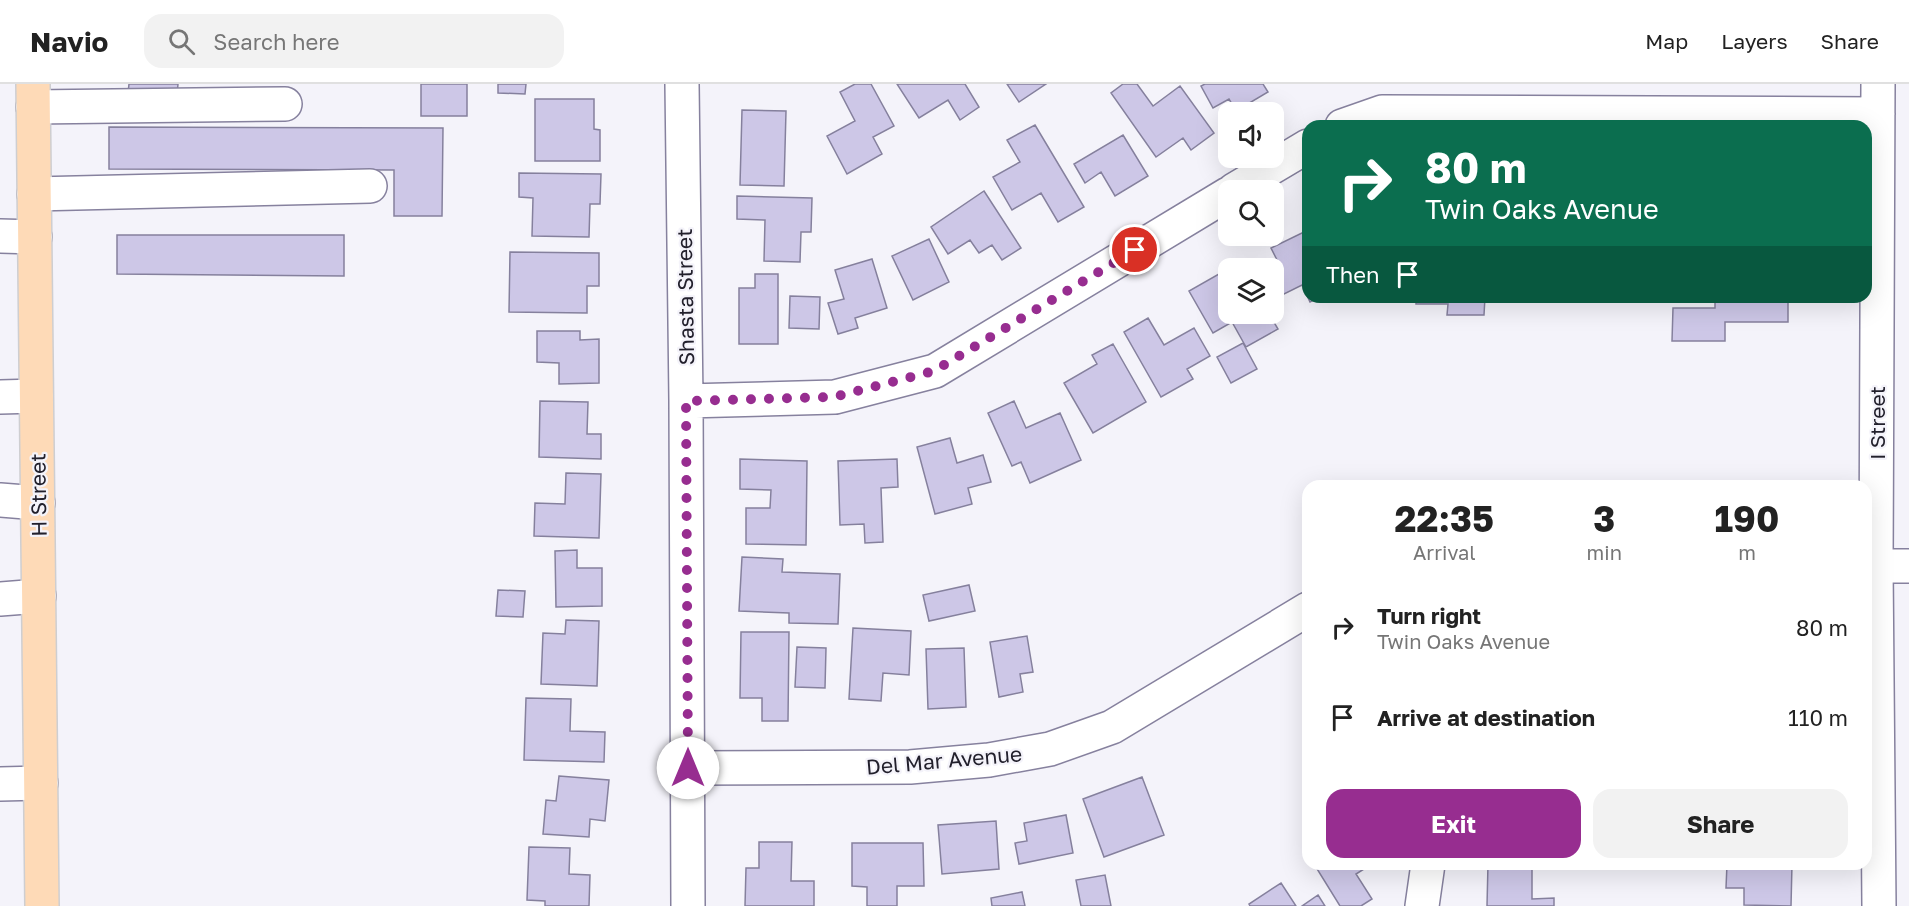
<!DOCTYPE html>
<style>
:root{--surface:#fff;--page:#f2f2f2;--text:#222;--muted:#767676;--line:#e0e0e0;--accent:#972d90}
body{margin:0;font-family:"Golos Text",sans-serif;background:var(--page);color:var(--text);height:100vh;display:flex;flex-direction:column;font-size:22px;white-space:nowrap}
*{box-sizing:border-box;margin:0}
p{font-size:20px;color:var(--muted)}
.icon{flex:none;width:33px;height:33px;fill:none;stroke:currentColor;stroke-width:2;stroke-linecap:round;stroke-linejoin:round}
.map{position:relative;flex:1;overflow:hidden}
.drawer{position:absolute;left:1302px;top:396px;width:570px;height:390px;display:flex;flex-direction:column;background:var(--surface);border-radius:18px;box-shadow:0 6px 24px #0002}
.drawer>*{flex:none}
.top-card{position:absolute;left:1302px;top:36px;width:570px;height:183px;border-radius:18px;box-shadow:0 6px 24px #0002;background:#0b6e4f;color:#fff;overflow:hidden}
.fabs{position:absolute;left:1218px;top:18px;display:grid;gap:12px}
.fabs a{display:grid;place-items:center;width:66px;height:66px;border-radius:12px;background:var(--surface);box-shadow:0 6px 24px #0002;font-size:30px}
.pin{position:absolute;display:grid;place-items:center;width:51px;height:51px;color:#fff;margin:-26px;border:3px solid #fff;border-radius:50%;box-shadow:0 2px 6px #0007}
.me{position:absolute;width:66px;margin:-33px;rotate:0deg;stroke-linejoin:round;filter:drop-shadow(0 0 4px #0008)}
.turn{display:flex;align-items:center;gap:21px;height:126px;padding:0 24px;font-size:27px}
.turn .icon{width:78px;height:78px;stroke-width:2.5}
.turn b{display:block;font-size:42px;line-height:51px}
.then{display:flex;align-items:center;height:57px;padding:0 24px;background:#0003;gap:12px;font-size:22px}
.eta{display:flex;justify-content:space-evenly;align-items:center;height:102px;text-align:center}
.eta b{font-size:36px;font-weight:700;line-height:42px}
.primary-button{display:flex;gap:12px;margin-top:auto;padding:12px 24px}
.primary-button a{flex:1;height:69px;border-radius:18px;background:var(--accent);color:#fff;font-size:24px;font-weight:700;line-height:69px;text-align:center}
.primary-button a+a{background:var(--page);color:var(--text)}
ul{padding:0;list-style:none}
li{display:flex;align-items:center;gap:18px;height:90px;padding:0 24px}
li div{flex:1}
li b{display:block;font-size:22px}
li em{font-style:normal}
header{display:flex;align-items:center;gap:36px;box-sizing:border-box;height:84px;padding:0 30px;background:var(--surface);border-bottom:2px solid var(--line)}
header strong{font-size:28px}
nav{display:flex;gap:33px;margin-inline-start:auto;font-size:21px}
.search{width:420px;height:54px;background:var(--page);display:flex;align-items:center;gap:15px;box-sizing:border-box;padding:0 21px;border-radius:18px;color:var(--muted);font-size:22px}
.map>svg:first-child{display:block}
.building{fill:#cdc7e7;stroke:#85809d;stroke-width:1.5}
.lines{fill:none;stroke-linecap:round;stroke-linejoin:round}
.minor-casing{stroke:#86819e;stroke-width:36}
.major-casing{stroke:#ceced1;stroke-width:36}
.minor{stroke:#fff;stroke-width:33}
.major{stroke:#fedab7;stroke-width:33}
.route{stroke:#972d90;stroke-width:10;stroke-dasharray:0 18}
.labels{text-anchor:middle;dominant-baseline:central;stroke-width:4.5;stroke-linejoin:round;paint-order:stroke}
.street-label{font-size:21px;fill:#22202c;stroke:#f4f3fa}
</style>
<header>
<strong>Navio</strong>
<div class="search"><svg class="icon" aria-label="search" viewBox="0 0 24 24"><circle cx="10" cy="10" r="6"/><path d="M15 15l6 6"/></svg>Search here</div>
<nav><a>Map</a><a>Layers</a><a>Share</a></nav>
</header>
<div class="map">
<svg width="1909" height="822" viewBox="0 0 1909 822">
<rect width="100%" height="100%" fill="#f4f3fa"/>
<path class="building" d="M129,0H178L177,11L128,9Z
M421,0H467V32H421Z
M498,0H526L525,10L498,9Z
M855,0H871L894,42L873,53L882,70L847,90L827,52L855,37L840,8Z
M897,0H965L979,23L960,36L948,16L919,34Z
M1007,0H1046L1019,18Z
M1123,0H1137L1153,22L1180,2L1214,49L1191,66L1183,54L1156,73L1111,9Z
M1205,0H1263L1268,8L1236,27L1229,15L1213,24L1201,2Z
M535,15H594V45L600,46V77H535Z
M742,26L786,27L784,102L740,101Z
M1035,41L1084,123L1058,138L1041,109L1012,126L993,93L1020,78L1007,56Z
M109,43L443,44L442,132H394V86L109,85Z
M1123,51L1148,92L1115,112L1101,88L1085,99L1074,80Z
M519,89L601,90L600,120H590L589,153L532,152L533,114L519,113Z
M984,107L1021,164L1002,176L992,161L979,169L970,156L948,170L931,143Z
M737,112L812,114L811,148H801L800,178L764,177L765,136L737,135Z
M1306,147L1308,150V213H1320L1310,218L1302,201L1278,213L1274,203V184H1266L1278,178L1271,164Z
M117,151H344V192L117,190Z
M929,155L949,198L913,216L892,172Z
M510,168L599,169V202H587V229L509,228Z
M872,175L887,224L855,234L858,244L838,250L828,219L844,215L835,186Z
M1240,178L1244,184H1228V230H1269L1278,245L1246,263L1232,238L1213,249L1189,207Z
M755,190H778V260H739V204H755Z
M790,212L820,213L819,245L789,244Z
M1416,213H1485L1484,231H1447L1448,220H1416Z
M1715,213H1788V238H1725V257H1672L1673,224H1715Z
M1148,234L1164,261L1194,244L1210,272L1187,285L1193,295L1161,313L1124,248Z
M537,247H580V256L599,255V299L559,300V279L537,278Z
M1243,259L1257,285L1231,299L1217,273Z
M1113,260L1146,318L1093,349L1064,299L1097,280L1092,271Z
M540,317L588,318L587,350H601V375L539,373Z
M1014,317L1026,344L1060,329L1081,376L1030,399L1021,378L1012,382L988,329Z
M950,354L957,379L983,371L991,398L968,404L972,420L935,430L917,363Z
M740,375L807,377L806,461L746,460V424H770L771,406L740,405Z
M897,375L898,403L881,404L883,458L865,459L864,440L840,441L838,377Z
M566,389L601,390L599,454L534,452L535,419L565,420Z
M577,466V484H602V522L556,523L555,467Z
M742,473L783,475L782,488L840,490L838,540L789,539V529L739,527Z
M969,501L975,527L929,537L923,511Z
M498,506L525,507L523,533L496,532Z
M566,536L599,537L597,602L541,600L543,549L565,550Z
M853,544L911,547L909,591L883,589L881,617L849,615Z
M741,548H789L788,637H762V614H740Z
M1027,552L1033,588L1020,590L1023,608L999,613L990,558Z
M797,563L826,564L825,604L795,603Z
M964,564L966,623L928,625L926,565Z
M526,614L571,615L570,647L605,648L604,678L524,676Z
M559,692L609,696L605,737L590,735L589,753L543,750L546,716L556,717Z
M1142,693L1164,751L1104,773L1083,715Z
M1066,731L1073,769L1019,780L1015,759L1027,757L1024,739Z
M996,737L999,785L942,790L938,741Z
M759,758H792L791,797H814V822H745L746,784H759Z
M852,759H923L924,802H897V822H867V803L852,802Z
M529,763L570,764L569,790L590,791L589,822H545V817L527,816Z
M1314,780H1372L1356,790L1372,815L1361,822H1340Z
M1488,780H1532V815L1554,814V822H1487Z
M1727,780H1792L1791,822L1744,821V804H1726Z
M1105,791L1111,822H1081L1076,796Z
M1281,799L1296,822H1250L1249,820Z
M1022,808L1025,822H992L991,814Z
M1318,811L1325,822H1302Z"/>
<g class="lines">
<defs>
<path id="minor" d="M682,0L686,317L688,822
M1878,0L1876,482L1879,822
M33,23L285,20
M1342,42L1382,28L1878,30
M1234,106L1308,62
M34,110L370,102
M0,152L35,153
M0,313L36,312
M686,317L835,313L935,287L1228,110
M0,416L38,419
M1866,482H1909
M0,515L39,512
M688,684L910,683L989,676L1050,665L1112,643L1308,525
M0,700L41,699
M1422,822L1428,780"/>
<path id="major" d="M33,0L42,822"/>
</defs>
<use href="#minor" class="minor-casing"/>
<use href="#major" class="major-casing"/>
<use href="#minor" class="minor"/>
<use href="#major" class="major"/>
</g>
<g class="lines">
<path class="route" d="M688,684L686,317L834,313L934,287L1135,166"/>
</g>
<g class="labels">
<g class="street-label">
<text transform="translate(685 213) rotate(-91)">Shasta Street</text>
<text transform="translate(1877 339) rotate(-90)">I Street</text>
<text transform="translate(38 411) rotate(-91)">H Street</text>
<text transform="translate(944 676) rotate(-5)">Del Mar Avenue</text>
</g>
</g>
</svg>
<div class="fabs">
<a><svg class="icon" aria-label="sound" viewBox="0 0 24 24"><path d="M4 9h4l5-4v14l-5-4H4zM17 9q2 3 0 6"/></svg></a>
<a><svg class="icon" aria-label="search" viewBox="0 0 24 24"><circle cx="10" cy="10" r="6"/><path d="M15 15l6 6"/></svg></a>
<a><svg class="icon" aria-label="layers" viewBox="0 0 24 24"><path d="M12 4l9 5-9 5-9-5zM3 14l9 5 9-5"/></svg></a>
</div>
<div class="pin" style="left:1135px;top:166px;background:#d93025"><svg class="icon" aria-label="arrive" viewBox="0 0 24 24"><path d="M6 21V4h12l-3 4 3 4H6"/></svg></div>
<svg class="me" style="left:688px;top:684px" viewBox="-20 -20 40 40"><circle r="19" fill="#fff"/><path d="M0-13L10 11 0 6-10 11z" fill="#972d90"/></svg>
<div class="top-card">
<div class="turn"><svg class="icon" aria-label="right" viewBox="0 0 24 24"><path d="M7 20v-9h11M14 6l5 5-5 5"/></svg><div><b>80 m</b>Twin Oaks Avenue</div></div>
<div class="then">Then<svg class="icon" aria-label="arrive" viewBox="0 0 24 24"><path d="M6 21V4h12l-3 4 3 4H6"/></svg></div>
</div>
<section class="drawer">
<div class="eta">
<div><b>22:35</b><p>Arrival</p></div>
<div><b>3</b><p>min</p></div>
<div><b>190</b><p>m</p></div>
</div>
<ul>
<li><svg class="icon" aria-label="right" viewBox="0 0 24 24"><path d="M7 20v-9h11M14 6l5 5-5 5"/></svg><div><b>Turn right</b><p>Twin Oaks Avenue</p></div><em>80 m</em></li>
<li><svg class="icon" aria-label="arrive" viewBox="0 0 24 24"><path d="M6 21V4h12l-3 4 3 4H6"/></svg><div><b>Arrive at destination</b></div><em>110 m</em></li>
</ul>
<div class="primary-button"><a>Exit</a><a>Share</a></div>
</section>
</div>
